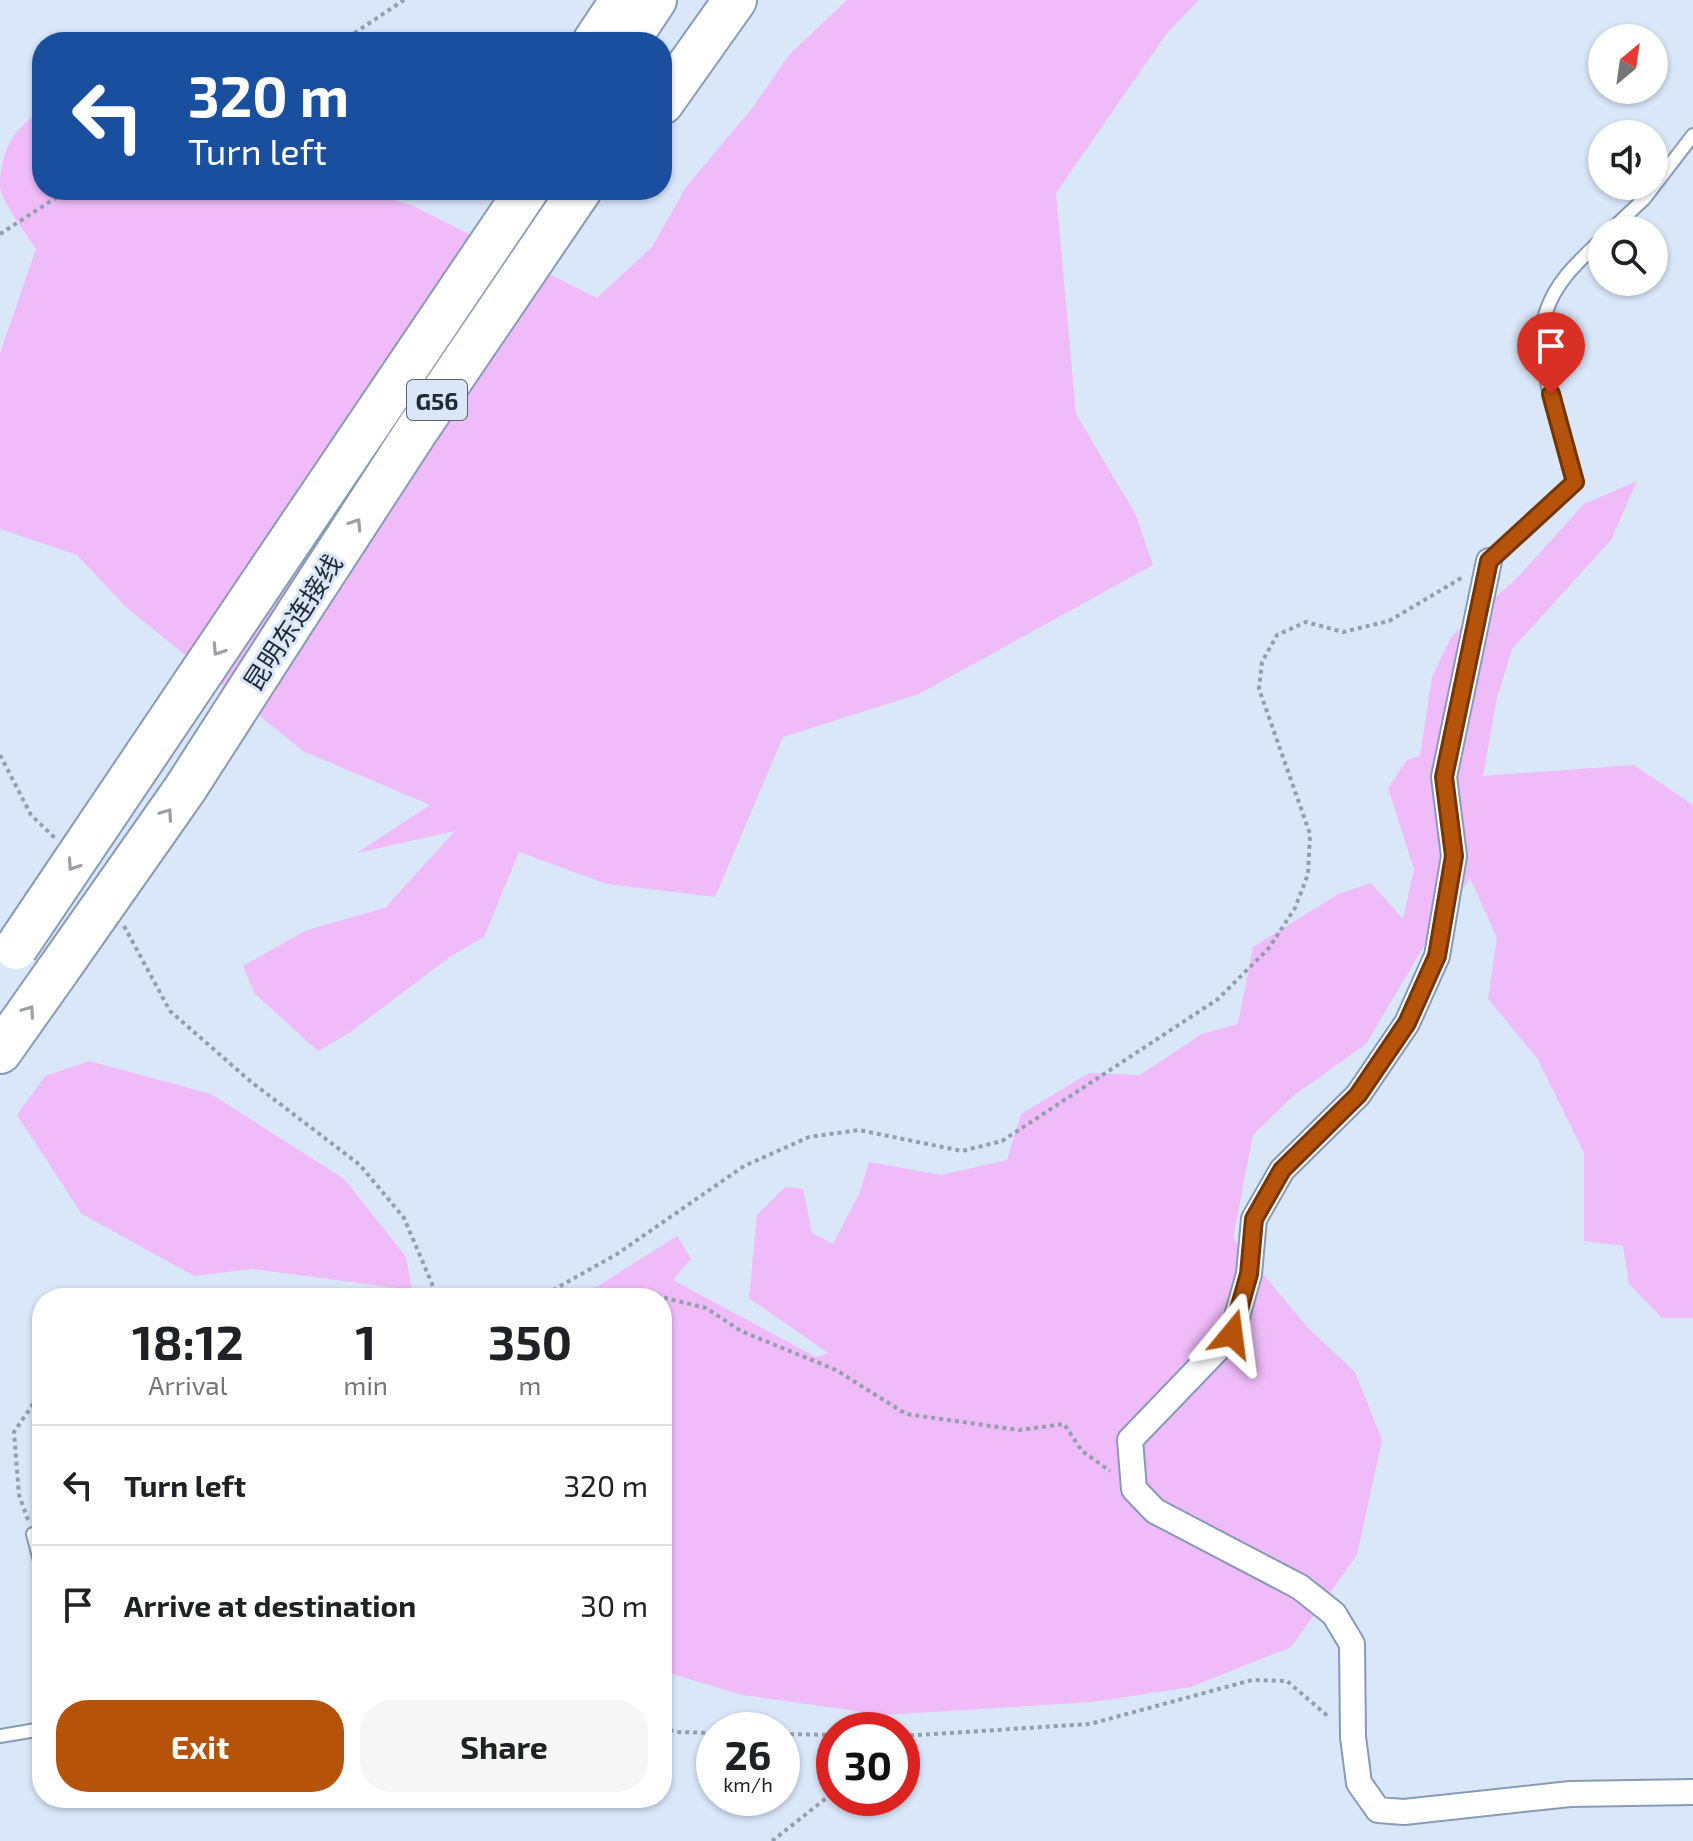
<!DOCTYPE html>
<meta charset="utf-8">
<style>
:root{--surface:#fff;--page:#f6f6f6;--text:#202124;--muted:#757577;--line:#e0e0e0;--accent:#b45309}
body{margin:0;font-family:"Exo 2","Noto Sans SC",sans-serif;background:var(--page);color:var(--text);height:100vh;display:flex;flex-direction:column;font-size:30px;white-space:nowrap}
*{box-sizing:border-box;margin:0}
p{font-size:26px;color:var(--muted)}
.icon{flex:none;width:44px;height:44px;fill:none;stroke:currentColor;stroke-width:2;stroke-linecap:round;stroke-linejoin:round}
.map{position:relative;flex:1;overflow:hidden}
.drawer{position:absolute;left:32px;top:1288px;width:640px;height:520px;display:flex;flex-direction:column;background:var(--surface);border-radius:32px;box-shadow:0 2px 6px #0004}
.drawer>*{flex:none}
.banner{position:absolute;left:32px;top:32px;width:640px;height:168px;border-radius:32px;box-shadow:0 2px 6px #0004;background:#1a4fa0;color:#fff;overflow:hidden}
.needle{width:52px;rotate:29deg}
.buttons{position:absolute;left:1588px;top:24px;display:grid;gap:16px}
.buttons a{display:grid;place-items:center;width:80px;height:80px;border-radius:50%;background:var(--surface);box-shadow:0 2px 6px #0004;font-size:40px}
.speed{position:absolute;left:696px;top:1712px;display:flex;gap:16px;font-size:40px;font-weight:700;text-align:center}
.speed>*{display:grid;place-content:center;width:104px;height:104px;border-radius:50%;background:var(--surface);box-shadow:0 2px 6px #0004;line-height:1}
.speed small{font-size:20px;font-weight:400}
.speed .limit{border:12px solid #d22;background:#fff;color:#111}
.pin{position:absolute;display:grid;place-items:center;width:68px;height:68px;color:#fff;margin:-82px -34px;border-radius:50% 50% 50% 0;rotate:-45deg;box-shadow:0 0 8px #0007}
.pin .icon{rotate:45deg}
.me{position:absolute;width:88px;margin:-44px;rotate:16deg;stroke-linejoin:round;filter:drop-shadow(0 0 6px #0008)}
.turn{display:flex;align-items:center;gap:28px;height:168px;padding:0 24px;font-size:36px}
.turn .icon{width:104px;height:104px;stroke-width:2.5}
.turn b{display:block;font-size:56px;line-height:68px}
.eta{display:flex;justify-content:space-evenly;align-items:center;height:136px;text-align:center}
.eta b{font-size:48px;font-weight:700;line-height:56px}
.primary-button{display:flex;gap:16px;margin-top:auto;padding:16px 24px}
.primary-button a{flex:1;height:92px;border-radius:32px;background:var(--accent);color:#fff;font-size:32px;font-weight:700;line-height:92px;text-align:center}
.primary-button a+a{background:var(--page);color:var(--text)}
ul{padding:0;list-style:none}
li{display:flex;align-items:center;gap:24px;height:120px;padding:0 24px;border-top:2px solid var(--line)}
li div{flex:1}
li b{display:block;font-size:30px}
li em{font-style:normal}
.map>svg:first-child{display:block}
.green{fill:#efbcf9}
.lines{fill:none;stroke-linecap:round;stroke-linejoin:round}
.lane-casing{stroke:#879ab7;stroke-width:16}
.street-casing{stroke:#879ab7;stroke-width:28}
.highway-casing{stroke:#879ab7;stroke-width:46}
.path{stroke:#949fae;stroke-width:4;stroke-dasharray:4 4;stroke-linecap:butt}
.lane{stroke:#fff;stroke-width:12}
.street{stroke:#fff;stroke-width:24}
.highway{stroke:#fff;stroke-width:42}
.highway-bridge-casing{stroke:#879ab7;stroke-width:46;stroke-linecap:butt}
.highway-bridge{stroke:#fff;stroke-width:42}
.oneway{stroke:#9c9fa5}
.route-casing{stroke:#753606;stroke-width:20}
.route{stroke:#b45309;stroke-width:14}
.labels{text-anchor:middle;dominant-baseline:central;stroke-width:6;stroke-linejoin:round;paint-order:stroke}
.shield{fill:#dae7f9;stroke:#596370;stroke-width:2}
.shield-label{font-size:24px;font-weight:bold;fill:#222a36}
.street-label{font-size:26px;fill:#222a36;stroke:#dae7f9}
</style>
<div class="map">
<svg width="1693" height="1841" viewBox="0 0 1693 1841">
<rect width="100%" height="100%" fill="#dae7f9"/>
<path class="green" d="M847,0H1199L1167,33L1056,193L1076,414L1136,515L1153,565L919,694L783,737L715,897L607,884L519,852L484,937L451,956L349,1033L318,1051L255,994L243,966L307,930L385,908L455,831L357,853L430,805L303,751L126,607L77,555L0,529V353L36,249C26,233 4,205 0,188C0,151 13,128 42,111V190H358L411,205L597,298L652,247L686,187L754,106L789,55Z
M1637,481L1611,540L1512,649L1497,698L1483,776L1634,765L1693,805V1318H1662L1629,1284L1623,1246L1584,1241V1153L1537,1058L1488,999L1497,938L1470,878L1430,936L1366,1044L1293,1096L1253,1135L1233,1238L1308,1328L1355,1372L1382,1440L1357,1555L1291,1647L1191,1687L1093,1702L884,1715L743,1695L662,1671V1298H560L598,1286L677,1236L691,1259L673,1280L816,1357L828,1353L749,1298L757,1215L785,1187L803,1189L812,1233L833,1244L859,1194L869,1162L941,1175L1007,1160L1021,1114L1089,1073L1140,1075L1202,1034L1238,1024L1253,947L1338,894L1371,883L1403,919L1414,869L1388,788L1407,760L1420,756L1432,677L1451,637L1517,578L1584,504Z
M89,1061L211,1094L344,1179L406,1257L412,1290L252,1269L194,1276L82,1214L17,1115L45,1076Z"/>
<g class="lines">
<defs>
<path id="lane" d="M1611,230L1644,199L1693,135
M1489,561L1575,482C1563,439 1531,354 1546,312C1556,281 1579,261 1602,239
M33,1534L42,1568
M0,1736L42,1729"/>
<path id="street" d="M1489,561L1444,777L1454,856L1437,956L1407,1023L1358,1095L1282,1170L1254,1219L1249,1274L1232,1334L1130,1440L1134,1489L1155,1511L1300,1587L1334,1614L1352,1644L1353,1737L1359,1783L1378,1810L1404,1812L1570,1794L1693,1792"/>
<path id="highway" d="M594,42L622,0
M627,42L655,0
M662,103L735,0
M261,584L527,190
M298,613L415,433L580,190
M0,1052L58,970"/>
</defs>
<use href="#lane" class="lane-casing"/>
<use href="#street" class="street-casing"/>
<use href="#highway" class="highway-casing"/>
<path class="path" d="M341,42L404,0
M0,234L68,190
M0,755L31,815L55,838
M124,926L170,1011L250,1081L360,1165L404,1218L438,1298
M539,1298L617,1254L744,1166L809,1137L859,1130L962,1151L1002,1141L1218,999L1269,948L1295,908L1308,874L1310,834L1259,689L1262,662L1277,635L1306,622L1343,632L1389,621L1463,577
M632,1298L661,1297L706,1308L741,1331L836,1370L906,1414L1019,1430L1064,1424L1082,1451L1110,1471
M28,1520L19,1495L14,1432L42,1391
M662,1727L676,1732L714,1733
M782,1734L834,1735
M902,1736L1090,1724L1252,1680L1287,1681L1330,1718
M772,1841L834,1792"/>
<use href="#lane" class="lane"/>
<use href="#street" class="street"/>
<use href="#highway" class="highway"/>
<defs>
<path id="highway-bridge" d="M16,948L261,584
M58,970L185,789L298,613"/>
</defs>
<use href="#highway-bridge" class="highway-bridge-casing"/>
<use href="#highway-bridge" class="highway-bridge"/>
</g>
<defs><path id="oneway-chevron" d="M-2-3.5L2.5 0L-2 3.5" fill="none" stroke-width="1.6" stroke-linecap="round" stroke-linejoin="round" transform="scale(2)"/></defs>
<g class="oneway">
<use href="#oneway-chevron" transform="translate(356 524) rotate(-57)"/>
<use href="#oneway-chevron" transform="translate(218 650) rotate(123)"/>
<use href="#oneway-chevron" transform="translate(167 814) rotate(-55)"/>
<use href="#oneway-chevron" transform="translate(73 865) rotate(124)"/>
<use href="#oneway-chevron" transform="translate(29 1011) rotate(-55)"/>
</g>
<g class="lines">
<defs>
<path id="route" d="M1232,1334L1249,1274L1254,1219L1282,1170L1358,1095L1407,1023L1437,956L1454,856L1444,777L1489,561L1575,482L1551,394"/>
</defs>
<use href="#route" class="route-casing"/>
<use href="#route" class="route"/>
</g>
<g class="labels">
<rect class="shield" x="407" y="380" width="60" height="40" rx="6"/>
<g class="shield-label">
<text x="437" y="400">G56</text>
</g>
<g class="street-label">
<text transform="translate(292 622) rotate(-57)">昆明东连接线</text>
</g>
</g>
</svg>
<div class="buttons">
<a><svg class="needle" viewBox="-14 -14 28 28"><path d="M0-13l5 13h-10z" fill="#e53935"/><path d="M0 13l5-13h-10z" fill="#757577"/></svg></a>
<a><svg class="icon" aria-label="sound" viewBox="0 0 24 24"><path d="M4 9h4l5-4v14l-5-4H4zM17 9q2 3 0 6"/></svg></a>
<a><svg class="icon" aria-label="search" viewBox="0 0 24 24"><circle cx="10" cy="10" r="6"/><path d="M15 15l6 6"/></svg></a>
</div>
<div class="speed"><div>26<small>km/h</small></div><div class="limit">30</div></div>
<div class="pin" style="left:1551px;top:394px;background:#d93025"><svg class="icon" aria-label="arrive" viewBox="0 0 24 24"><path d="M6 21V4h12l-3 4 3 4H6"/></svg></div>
<svg class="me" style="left:1232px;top:1334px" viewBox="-20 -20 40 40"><path d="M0-17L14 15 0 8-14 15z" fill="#b45309" stroke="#fff" stroke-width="4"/></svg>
<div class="banner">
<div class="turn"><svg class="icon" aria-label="left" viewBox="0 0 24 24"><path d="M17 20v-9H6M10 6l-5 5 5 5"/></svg><div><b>320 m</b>Turn left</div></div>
</div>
<section class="drawer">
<div class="eta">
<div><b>18:12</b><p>Arrival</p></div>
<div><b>1</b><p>min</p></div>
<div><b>350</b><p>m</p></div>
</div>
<ul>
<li><svg class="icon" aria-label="left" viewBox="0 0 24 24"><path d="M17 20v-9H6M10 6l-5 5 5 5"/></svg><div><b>Turn left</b></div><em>320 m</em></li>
<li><svg class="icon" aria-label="arrive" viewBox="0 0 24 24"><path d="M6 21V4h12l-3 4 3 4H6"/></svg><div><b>Arrive at destination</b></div><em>30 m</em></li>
</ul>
<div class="primary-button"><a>Exit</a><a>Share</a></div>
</section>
</div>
